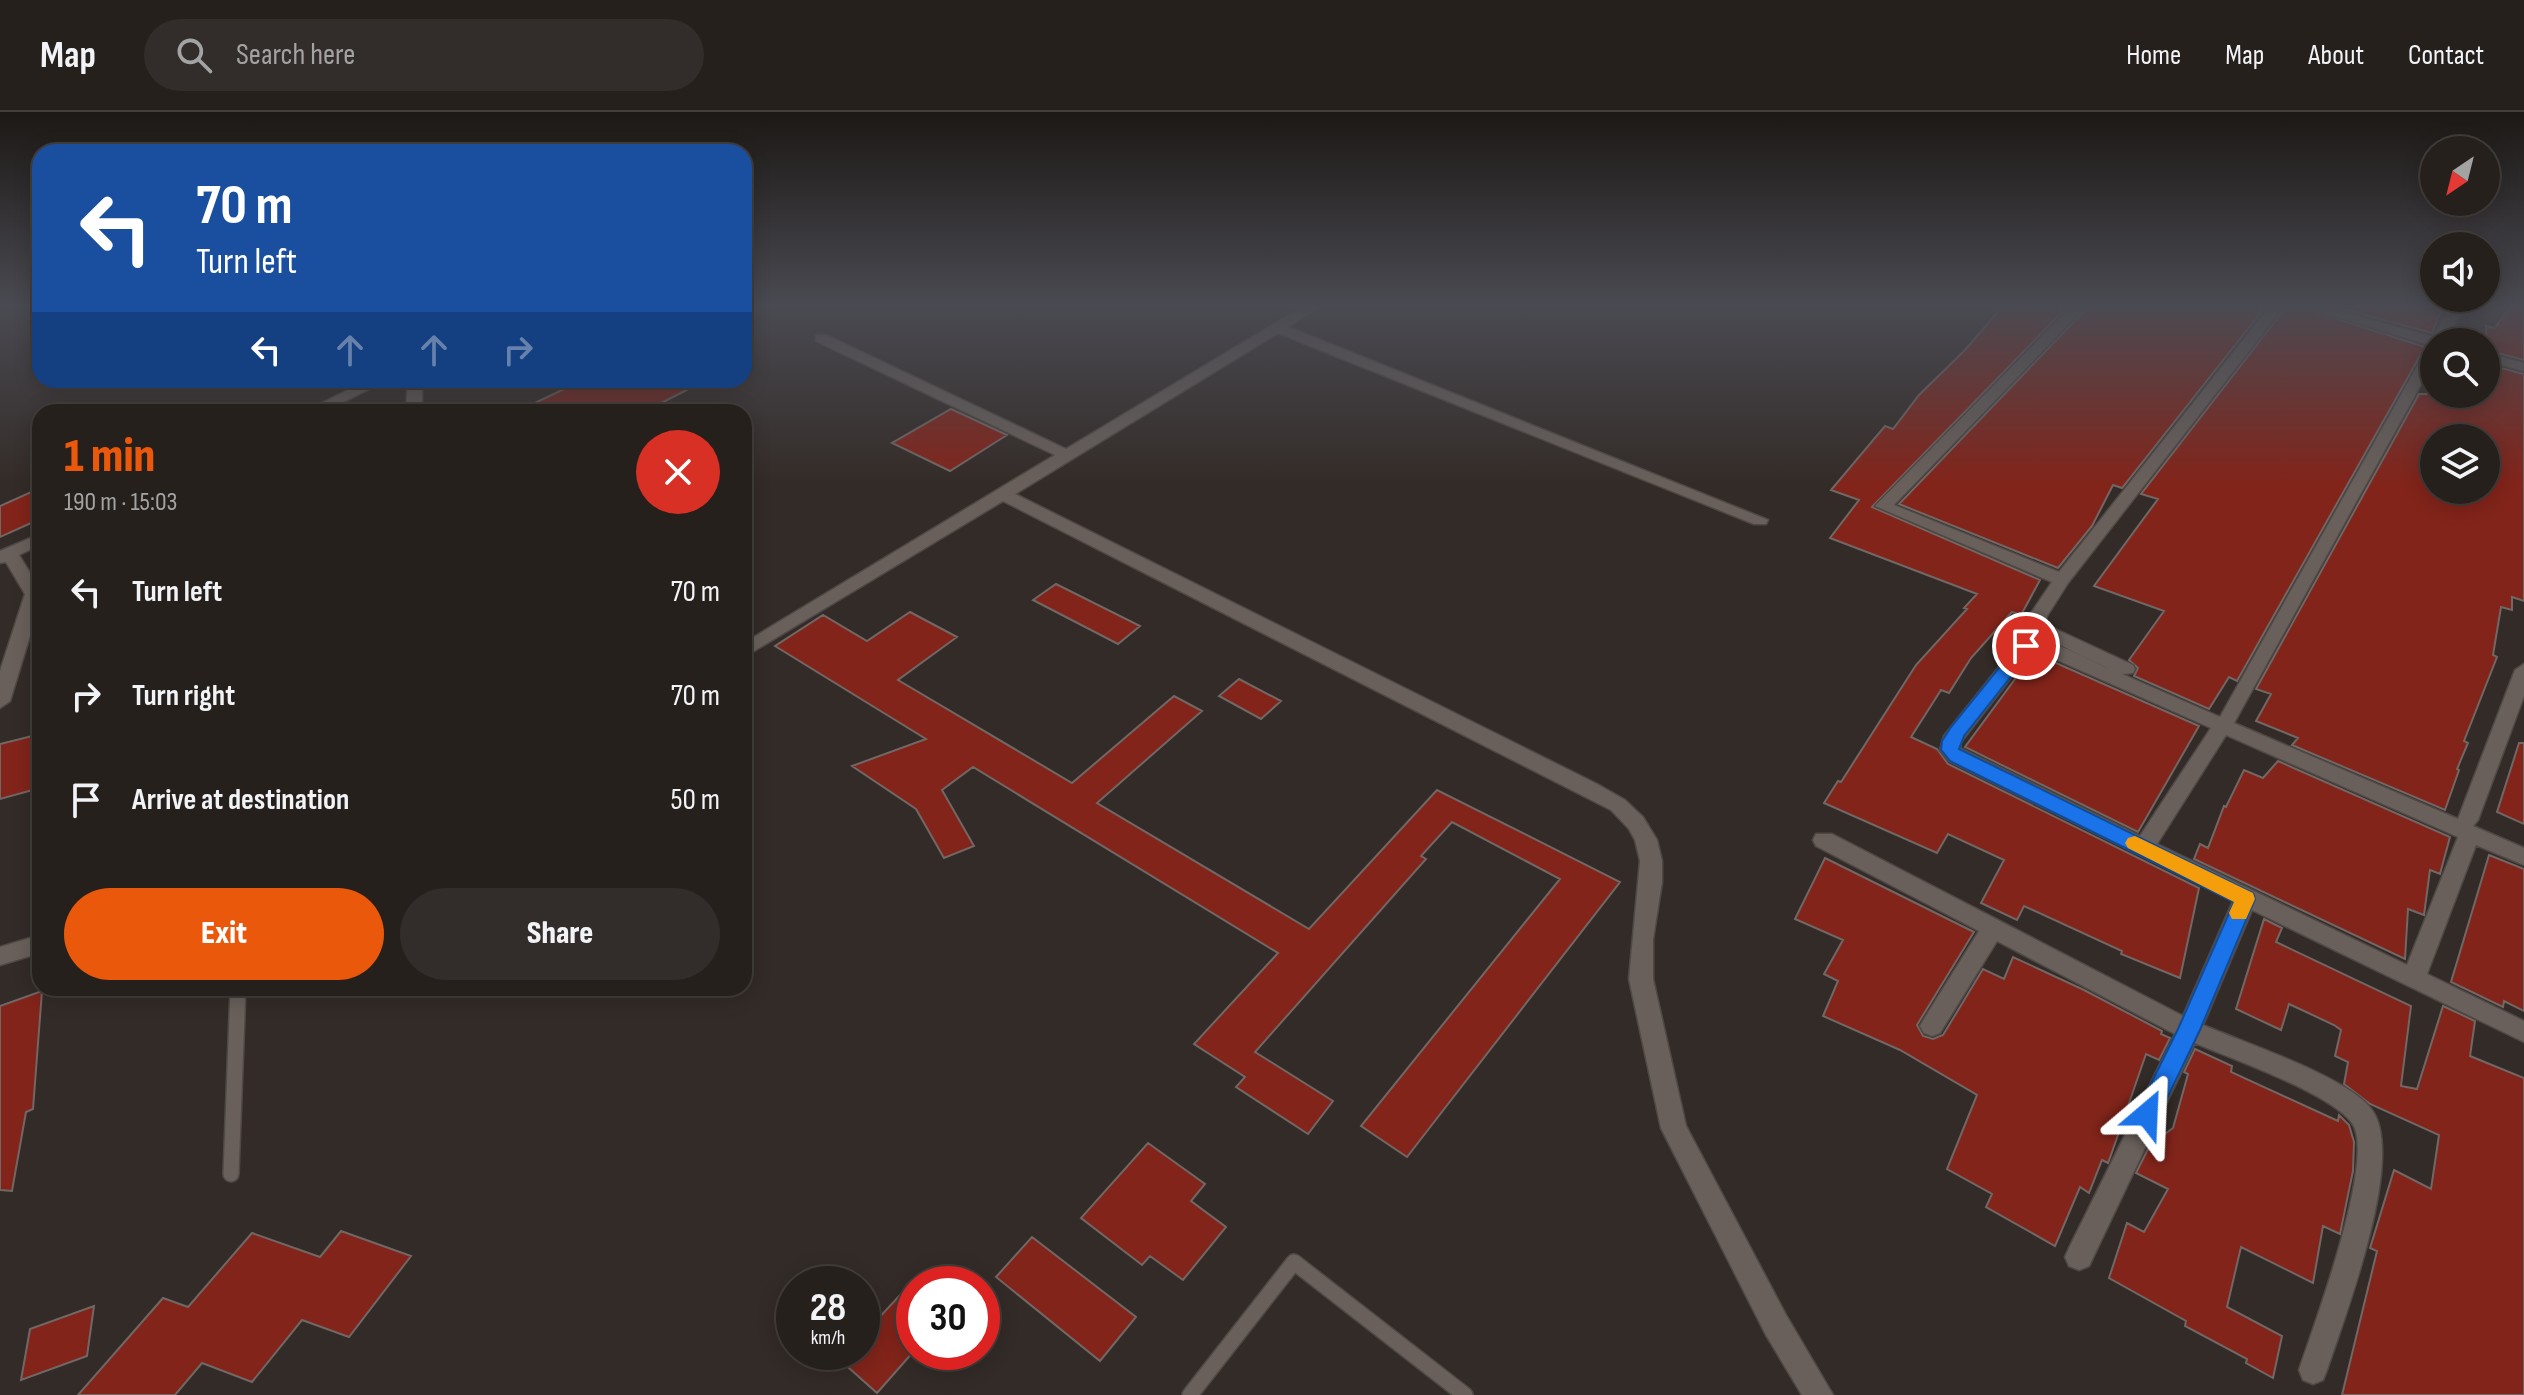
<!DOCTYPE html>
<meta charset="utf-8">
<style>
:root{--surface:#26201d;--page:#322d2a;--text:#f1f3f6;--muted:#a4a3a4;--line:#423e3b;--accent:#ea580c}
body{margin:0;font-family:"Sofia Sans Condensed",sans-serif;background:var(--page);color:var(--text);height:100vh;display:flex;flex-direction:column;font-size:30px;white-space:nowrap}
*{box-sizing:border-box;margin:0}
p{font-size:26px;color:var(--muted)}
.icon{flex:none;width:44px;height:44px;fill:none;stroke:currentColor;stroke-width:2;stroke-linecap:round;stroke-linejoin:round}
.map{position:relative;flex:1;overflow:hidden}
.details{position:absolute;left:32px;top:292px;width:720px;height:592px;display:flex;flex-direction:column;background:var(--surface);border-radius:24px;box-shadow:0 4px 20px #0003,0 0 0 2px var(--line)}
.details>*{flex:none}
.top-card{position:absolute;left:32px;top:32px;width:720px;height:244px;border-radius:24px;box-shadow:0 4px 20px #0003,0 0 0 2px var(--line);background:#1a4fa0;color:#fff;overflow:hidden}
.needle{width:52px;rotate:215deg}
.buttons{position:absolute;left:2420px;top:24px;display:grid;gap:16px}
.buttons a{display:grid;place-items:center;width:80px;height:80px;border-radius:50%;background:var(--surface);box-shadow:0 4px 20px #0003,0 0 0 2px var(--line);font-size:40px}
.speed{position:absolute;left:776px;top:1154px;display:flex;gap:16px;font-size:40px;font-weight:700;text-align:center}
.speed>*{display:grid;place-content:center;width:104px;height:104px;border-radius:50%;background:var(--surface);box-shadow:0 4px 20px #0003,0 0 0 2px var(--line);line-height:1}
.speed small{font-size:20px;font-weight:400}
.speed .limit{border:12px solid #d22;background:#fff;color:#111}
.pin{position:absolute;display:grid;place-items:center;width:68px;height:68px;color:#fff;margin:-34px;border:4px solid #fff;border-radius:50%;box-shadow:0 2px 8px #0007}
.me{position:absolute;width:88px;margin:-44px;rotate:26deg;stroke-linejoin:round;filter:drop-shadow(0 0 6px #0008)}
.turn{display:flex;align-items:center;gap:28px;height:168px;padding:0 32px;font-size:36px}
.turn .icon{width:104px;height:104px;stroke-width:2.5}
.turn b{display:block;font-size:56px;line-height:68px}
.lanes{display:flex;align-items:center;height:76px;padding:0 32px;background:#0003;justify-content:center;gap:40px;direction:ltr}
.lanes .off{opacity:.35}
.round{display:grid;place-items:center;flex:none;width:84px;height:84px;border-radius:42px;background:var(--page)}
.overview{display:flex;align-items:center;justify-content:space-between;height:136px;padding:0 32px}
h1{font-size:48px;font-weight:800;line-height:60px;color:var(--accent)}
.cta{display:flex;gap:16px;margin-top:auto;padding:16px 32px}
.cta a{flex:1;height:92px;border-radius:48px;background:var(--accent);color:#fff;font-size:32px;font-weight:800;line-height:92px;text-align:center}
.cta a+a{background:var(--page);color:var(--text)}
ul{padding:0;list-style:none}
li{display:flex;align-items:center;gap:24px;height:104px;padding:0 32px}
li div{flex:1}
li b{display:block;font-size:30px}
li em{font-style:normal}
header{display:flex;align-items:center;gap:48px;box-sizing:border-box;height:112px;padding:0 40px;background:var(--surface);border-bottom:2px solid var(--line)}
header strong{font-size:38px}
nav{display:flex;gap:44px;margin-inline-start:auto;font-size:28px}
.search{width:560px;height:72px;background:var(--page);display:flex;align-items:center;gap:20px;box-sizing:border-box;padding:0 28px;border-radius:44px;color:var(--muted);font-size:30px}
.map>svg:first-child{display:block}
.building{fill:#82241a;stroke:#716765;stroke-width:2;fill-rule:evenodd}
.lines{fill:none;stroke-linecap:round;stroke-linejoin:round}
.service-casing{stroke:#4f4946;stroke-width:18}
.minor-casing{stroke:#4f4946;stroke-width:3}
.service{stroke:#69605b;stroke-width:15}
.minor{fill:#69605b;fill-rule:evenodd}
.route{fill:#1a73e8;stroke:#114b97;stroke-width:2}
.slow{fill:#f59e0b}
</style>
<header>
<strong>Map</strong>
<div class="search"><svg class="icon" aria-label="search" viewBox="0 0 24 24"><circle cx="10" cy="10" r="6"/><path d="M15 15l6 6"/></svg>Search here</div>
<nav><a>Home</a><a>Map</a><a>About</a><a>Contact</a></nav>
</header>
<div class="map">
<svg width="2524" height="1283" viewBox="0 0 2524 1283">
<rect width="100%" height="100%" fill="#332b27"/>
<path class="building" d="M2003,194H2068L1872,395L2040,468L2021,503L2012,500L1971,546L1949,581L1941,578L1911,625L1937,637L1948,652L2199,776L2180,866L2121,842L2122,839L2024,794L2017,808L1981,791L2004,748L1948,722L1937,741L1824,691L1838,669L1841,670L1916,553L1967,497L1964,496L1977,482L1830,426L1859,388L1831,378L1885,314L1893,317L1919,283L1966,237Z
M2089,194H2266L2122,376L2113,373L2092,414L2058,456L1899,392Z
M2287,194H2298L2425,235L2237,569L2229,565L2209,597L2134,564L2138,556L2129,548L2164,499L2094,474L2158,387L2141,382Z
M2332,194H2443L2432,221Z
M2510,194H2524V248L2486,238V214L2495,216Z
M2486,252L2524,262V489L2512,485V498L2501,495L2493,543L2497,545L2464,629L2468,631L2457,657L2459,658L2445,698L2292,633L2298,626L2256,609L2271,582L2256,577L2419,282H2486ZM2434,326H2486V378H2434Z
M583,268H706L644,300H516Z
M951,297L1007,323L950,359L892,331Z
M40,376V407L0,425V394Z
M1056,472L1140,514L1118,532L1033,488Z
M910,500L957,525L898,568L1072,671L1174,584L1202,599L1097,691L1309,817L1437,678L1620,770L1407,1045L1361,1014L1560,767L1452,710L1421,744L1426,747L1255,940L1333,989L1308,1022L1236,975L1245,965L1194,932L1278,841L973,655L942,678L974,734L944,746L916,697L852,654L926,627L775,534L823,503L867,529Z
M2032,544L2047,547L2199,614L2138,720L1965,635Z
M1239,567L1281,589L1261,607L1219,584Z
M40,622V676L0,687V632Z
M2519,631H2524V712L2497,700Z
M2278,649L2450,725L2440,762L2430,758L2424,803L2408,797L2405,847L2194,747L2200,732L2208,736L2224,694L2226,695L2244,658L2263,666Z
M2489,743L2524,757V899L2504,889L2503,895L2451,870Z
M1825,746L1974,820L1917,913L1923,924L1933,927L1943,923L1983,857L2004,867L2013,845L2084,878L2162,919L2161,922L2170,926L2159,948L2146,942L2111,1043L2108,1051L2102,1048L2089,1081L2080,1075L2055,1134L1986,1095L1992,1082L1947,1057L1977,983L1900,938L1823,904L1838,869L1824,862L1843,828L1795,807Z
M2264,807L2282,816L2276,830L2411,894L2401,974L2417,977L2443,894L2475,909L2470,944L2524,966V1283H2342L2377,1139L2370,1136L2394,1058L2431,1077L2439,1023L2370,992L2344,972L2348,950L2335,944L2341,918L2334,913L2289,892L2281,918L2236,897Z
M42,879L33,997L26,1000L12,1079L0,1078V894Z
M2195,937L2232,954L2231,960L2338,1009L2339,1003L2349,1013L2354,1030L2353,1059L2340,1122L2323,1114L2313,1171L2241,1135L2227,1195L2282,1224L2273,1266L2246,1251L2247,1247L2185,1214L2186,1209L2109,1166L2127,1111L2144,1120L2168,1077L2136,1061L2150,1033L2173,1016L2188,962L2184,960Z
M1148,1031L1205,1072L1191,1089L1226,1115L1183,1168L1150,1144L1142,1153L1081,1106Z
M341,1119L411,1144L349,1225L302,1208L252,1270L202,1251L175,1283H78L163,1186L188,1195L252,1121L320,1145Z
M1032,1125L1136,1205L1100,1249L996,1165Z
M914,1168V1239L877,1281L831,1240H862V1224Z
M94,1194L87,1244L21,1268L30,1217Z"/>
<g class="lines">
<defs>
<path id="service" d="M231,1062L238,876
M1190,1283L1294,1150L1465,1283"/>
<path id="minor" d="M1304,194H1320L1288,215L1768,408L1766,412H1754L1278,221L1015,382L1597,672L1625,688L1643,705L1657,728L1662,749V770L1653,827V867L1686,1014L1786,1203L1833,1283H1802L1766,1223L1661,1016L1629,867L1640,749L1635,728L1629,717L1611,698L1003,389L744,545V531L1055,343L816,229V223H826L1066,337Z
M2072,194H2086L1894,393L2059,460L2270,194H2284L2068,471L2047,504L2046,510L2051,515L2133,553L2135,557L2133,561L2122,562L2220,605L2429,233L2301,194H2322L2433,225L2451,194H2465L2444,230H2434V249L2234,611L2458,707L2515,558L2524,552V584L2478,708L2473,714L2524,736V753L2476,733L2427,862L2524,909V930L2252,798L2203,913C2242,930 2349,965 2372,998C2406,1045 2345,1204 2327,1258L2323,1268L2313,1272L2303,1268L2299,1258C2313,1216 2377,1045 2352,1011C2330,981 2232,947 2195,931L2089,1154L2079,1158L2069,1154L2065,1145L2069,1136L2175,922L1997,829L1940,921L1932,924L1924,921L1920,914L1924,907L1979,819L1816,734L1813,728L1816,722H1832L2183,904L2233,789L1949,649L1940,638L1944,624L2019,530C2047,522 2085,546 2110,557L2039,523L2031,516L2029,504L2052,470L1875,394ZM2030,541L2048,544L2211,616L2140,724L1960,636L1961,630ZM2226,623L2458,725L2407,853L2157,732Z
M2486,241L2524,251V259L2486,249Z
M368,268H387L324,300H304Z
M408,268H422V300H406Z
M40,422V433L19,443L40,477V491L10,589L0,596V559L25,482L6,450L0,451V439Z
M40,823V841L0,853V835Z"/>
</defs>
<use href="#service" class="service-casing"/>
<use href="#minor" class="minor-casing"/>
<use href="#service" class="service"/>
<use href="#minor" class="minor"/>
</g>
<linearGradient id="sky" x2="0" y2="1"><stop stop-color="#1c1815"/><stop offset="0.52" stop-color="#4a4a52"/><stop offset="1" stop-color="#4a4a52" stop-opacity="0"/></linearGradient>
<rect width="2524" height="373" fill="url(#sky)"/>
<path class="route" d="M2026,529L2035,534L1964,624L1959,637L2253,781L2255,787L2200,918L2156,1009L2147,1012L2139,1009L2136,1002L2178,917L2234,790L1950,649L1941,638L1942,629L1951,615L2020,530Z"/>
<path class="slow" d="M2135,724L2253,781L2255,787L2246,807H2232L2229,801L2234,790L2128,736L2125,731L2128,726Z"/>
</svg>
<div class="buttons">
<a><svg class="needle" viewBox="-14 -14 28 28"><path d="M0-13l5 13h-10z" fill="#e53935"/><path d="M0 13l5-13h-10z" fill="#a4a3a4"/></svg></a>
<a><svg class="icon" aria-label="sound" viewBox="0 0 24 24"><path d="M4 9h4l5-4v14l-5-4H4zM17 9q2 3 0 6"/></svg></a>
<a><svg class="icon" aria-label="search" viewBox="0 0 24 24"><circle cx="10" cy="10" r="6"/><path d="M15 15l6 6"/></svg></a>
<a><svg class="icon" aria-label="layers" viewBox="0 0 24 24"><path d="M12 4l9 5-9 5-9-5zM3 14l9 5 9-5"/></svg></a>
</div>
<div class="speed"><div>28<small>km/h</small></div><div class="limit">30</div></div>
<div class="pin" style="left:2026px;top:534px;background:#d93025"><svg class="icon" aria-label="arrive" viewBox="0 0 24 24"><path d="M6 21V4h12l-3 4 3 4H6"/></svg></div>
<svg class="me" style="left:2147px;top:1002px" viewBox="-20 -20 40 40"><path d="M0-17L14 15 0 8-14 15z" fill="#1a73e8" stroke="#fff" stroke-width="4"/></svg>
<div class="top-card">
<div class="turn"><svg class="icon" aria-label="left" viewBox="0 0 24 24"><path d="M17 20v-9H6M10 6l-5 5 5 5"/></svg><div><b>70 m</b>Turn left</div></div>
<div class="lanes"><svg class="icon" aria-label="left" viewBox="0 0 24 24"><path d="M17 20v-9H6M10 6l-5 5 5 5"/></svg><svg class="icon off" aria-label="ahead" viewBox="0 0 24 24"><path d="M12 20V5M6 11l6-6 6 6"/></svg><svg class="icon off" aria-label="ahead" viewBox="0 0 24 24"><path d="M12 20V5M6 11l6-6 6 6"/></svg><svg class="icon off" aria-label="right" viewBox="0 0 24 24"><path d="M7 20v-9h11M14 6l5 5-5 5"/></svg></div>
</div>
<section class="details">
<div class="overview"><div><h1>1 min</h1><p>190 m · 15:03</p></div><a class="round" style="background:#d93025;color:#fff"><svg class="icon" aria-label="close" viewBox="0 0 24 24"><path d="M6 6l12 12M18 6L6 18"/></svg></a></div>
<ul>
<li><svg class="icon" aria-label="left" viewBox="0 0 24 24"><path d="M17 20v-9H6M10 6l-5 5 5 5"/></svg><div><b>Turn left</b></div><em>70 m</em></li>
<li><svg class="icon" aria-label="right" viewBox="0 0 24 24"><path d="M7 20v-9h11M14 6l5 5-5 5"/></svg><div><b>Turn right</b></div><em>70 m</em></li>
<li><svg class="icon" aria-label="arrive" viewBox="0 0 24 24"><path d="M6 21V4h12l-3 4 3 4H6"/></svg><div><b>Arrive at destination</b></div><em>50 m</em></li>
</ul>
<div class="cta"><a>Exit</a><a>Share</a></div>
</section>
</div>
